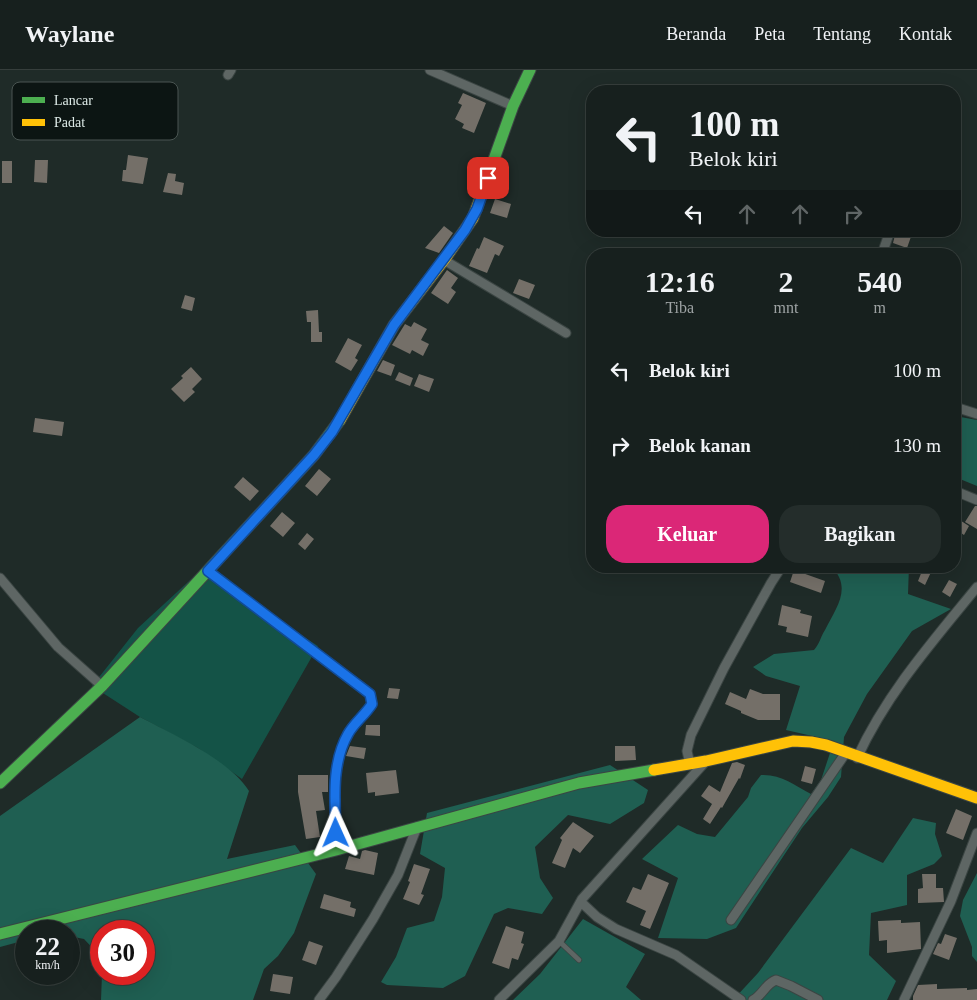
<!DOCTYPE html>
<html lang="id">
<style>
:root{--surface:#17201e;--page:#242d2b;--text:#f1f3f6;--muted:#9ea3a4;--line:#363e3c;--accent:#db2777}
body{margin:0;font-family:"Times New Roman",serif;background:var(--page);color:var(--text);height:100vh;display:flex;flex-direction:column;font-size:19px;white-space:nowrap}
*{box-sizing:border-box;margin:0}
p{font-size:16px;color:var(--muted)}
.icon{flex:none;width:28px;height:28px;fill:none;stroke:currentColor;stroke-width:2;stroke-linecap:round;stroke-linejoin:round}
.map{position:relative;flex:1;overflow:hidden}
.sheet{position:absolute;left:586px;top:178px;width:375px;height:325px;display:flex;flex-direction:column;background:var(--surface);border-radius:20px;box-shadow:0 5px 20px #0002,0 0 0 1px var(--line)}
.sheet>*{flex:none}
.banner{position:absolute;left:586px;top:15px;width:375px;height:152px;border-radius:20px;box-shadow:0 5px 20px #0002,0 0 0 1px var(--line);background:#17201e;color:var(--text);overflow:hidden}
.speed{position:absolute;left:15px;top:850px;display:flex;gap:10px;font-size:25px;font-weight:700;text-align:center}
.speed>*{display:grid;place-content:center;width:65px;height:65px;border-radius:50%;background:var(--surface);box-shadow:0 5px 20px #0002,0 0 0 1px var(--line);line-height:1}
.speed small{font-size:12px;font-weight:400}
.speed .limit{border:8px solid #d22;background:#fff;color:#111}
.pin{position:absolute;display:grid;place-items:center;width:42px;height:42px;color:#fff;margin:-21px;border-radius:10px;box-shadow:0 2px 8px #0006}
.me{position:absolute;width:55px;margin:-28px;rotate:359deg;stroke-linejoin:round;filter:drop-shadow(0 0 4px #0008)}
.turn{display:flex;align-items:center;gap:18px;height:105px;padding:0 20px;font-size:22px}
.turn .icon{width:65px;height:65px;stroke-width:2.5}
.turn b{display:block;font-size:35px;line-height:42px}
.lanes{display:flex;align-items:center;height:48px;padding:0 20px;background:#0003;justify-content:center;gap:25px;direction:ltr}
.lanes .off{opacity:.35}
.eta{display:flex;justify-content:space-evenly;align-items:center;height:85px;text-align:center}
.eta b{font-size:30px;font-weight:600;line-height:35px}
.primary-button{display:flex;gap:10px;margin-top:auto;padding:10px 20px}
.primary-button a{flex:1;height:58px;border-radius:20px;background:var(--accent);color:#fff;font-size:20px;font-weight:600;line-height:58px;text-align:center}
.primary-button a+a{background:var(--page);color:var(--text)}
ul{padding:0;list-style:none}
li{display:flex;align-items:center;gap:15px;height:75px;padding:0 20px}
li div{flex:1}
li b{display:block;font-size:19px}
li em{font-style:normal}
header{display:flex;align-items:center;gap:30px;box-sizing:border-box;height:70px;padding:0 25px;background:var(--surface);border-bottom:1px solid var(--line)}
header strong{font-size:24px}
nav{display:flex;gap:28px;margin-inline-start:auto;font-size:18px}
.map>svg:first-child{display:block}
.green{fill:#145347}
.forest{fill:#1f5f52}
.building{fill:#746f68}
.lines{fill:none;stroke-linecap:round;stroke-linejoin:round}
.lane-casing{stroke:#3b4543;stroke-width:6}
.street-casing{stroke:#3b4543;stroke-width:11}
.fast-casing{stroke:#3b4543;stroke-width:13}
.slow-casing{stroke:#3b4543;stroke-width:13}
.lane{stroke:#5e6664;stroke-width:4.5}
.street{stroke:#5e6664;stroke-width:9}
.fast{stroke:#4caf50;stroke-width:11}
.slow{stroke:#ffc107;stroke-width:11}
.route-casing{stroke:#114b97;stroke-width:12}
.route{stroke:#1a73e8;stroke-width:9}
.key{fill:#0c1513;stroke:#4a5552;stroke-width:1}
.key-label{font-size:14px;fill:#dce9e6}
</style>
<header>
<strong>Waylane</strong>
<nav><a>Beranda</a><a>Peta</a><a>Tentang</a><a>Kontak</a></nav>
</header>
<div class="map">
<svg width="977" height="930" viewBox="0 0 977 930">
<rect width="100%" height="100%" fill="#1f2b28"/>
<path class="green" d="M201,500L318,576L242,709L198,678L140,647L92,616L138,558Z"/>
<path class="forest" d="M955,346L977,350V416L955,407Z
M831,496H909L908,524L951,539L912,561L867,624L844,667L841,707L828,727L802,758L736,858L707,869L658,868L678,808L642,789L678,755L697,764L715,767L748,727L751,718L761,705C781,704 794,715 811,724L821,710L834,671L786,660L800,616L766,606L753,597L774,584L814,580C820,573 820,568 825,560C836,538 853,518 831,496Z
M140,647C172,664 230,690 249,721L227,789L295,775L316,804L294,863L278,886L264,899L253,930H101L102,904H144V861H101V887L84,869L69,866V861H26V870L0,877V746Z
M610,695L648,720L644,733L610,754L568,745L535,777L540,808L553,828L542,844L508,838L494,844L465,906L443,918L387,915L381,912L396,887L407,858L434,851L442,827L445,798L420,784L427,743Z
M913,748L936,753L935,764L942,786L934,794L907,805V835L871,843L869,885L896,911L887,930H733L758,903L851,778L883,793Z
M977,803V892L972,886V877L960,846L963,830Z
M583,849L645,884L626,917L641,930H513L540,904Z"/>
<path class="building" d="M463,23L486,33L474,63L462,58L464,54L455,49L462,35L458,33Z
M128,85L148,88L143,114L122,111L123,100H126Z
M35,90H48L47,113L34,112Z
M2,91H12V113H2Z
M168,103L176,104L175,111L184,113L182,125L163,122Z
M495,129L511,134L507,148L490,143Z
M444,156L453,163L439,183L425,178Z
M896,161H913L907,178L893,173Z
M484,167L504,176L499,186L495,184L487,203L469,196L477,178L479,179Z
M447,200L458,208L451,218L456,222L448,234L431,223Z
M519,209L535,215L529,229L513,223Z
M185,225L195,228L192,241L181,238Z
M318,240L319,262H322V272H311V252H307L306,241Z
M414,252L427,259L421,270L429,274L423,286L412,280L410,284L392,275L405,254L411,257Z
M348,268L362,275L355,288L358,290L351,301L335,292Z
M383,290L395,295L391,306L377,301Z
M191,297L202,309L192,319L195,322L184,332L171,319L183,308L181,306Z
M399,302L413,308L410,316L395,310Z
M419,304L434,309L429,322L414,316Z
M35,348L64,352L62,366L33,362Z
M319,399L331,409L317,426L305,416Z
M243,407L259,421L250,431L234,417Z
M975,436H977V459L965,452Z
M282,442L295,453L283,467L270,456Z
M955,447L969,456L964,465L955,459Z
M307,463L314,469L305,480L298,474Z
M924,496L932,500L925,515L918,511Z
M794,500L825,511L821,523L790,512Z
M949,510L957,514L950,527L942,522Z
M782,535L801,540L800,543L812,546L808,567L786,562L787,557L778,555Z
M389,618L400,619L398,629L387,628Z
M750,619L763,624H780V650H758L741,643V641L725,634L730,622L746,629Z
M366,655H380V666L365,665Z
M350,676L366,678L364,689L346,686Z
M615,676H635L636,690L615,691Z
M737,692L745,695L740,709L739,708L722,738L721,737L710,754L703,749L712,734L701,726L709,715L720,722L732,693Z
M805,696L816,699L812,714L801,711Z
M396,700L399,723L375,726V722L368,723L366,703Z
M298,705H328V722H322L325,740L316,741L320,767L306,769L298,722Z
M956,739L972,746L963,770L946,763Z
M573,752L594,766L580,783L573,778L565,798L552,793L562,770L560,768Z
M365,780L378,783L374,805L345,799L349,786L360,789L362,781Z
M414,794L430,799L421,824L424,825L419,835L403,829L410,812L408,811Z
M648,804L669,813L650,859L640,855L646,841L626,832L633,817L641,820Z
M922,804H936V818H943L944,832L918,833V819L923,818Z
M324,824L351,832L350,837L356,839L354,847L320,838Z
M901,850V853L920,852L921,879L887,883V870L879,871L878,851Z
M506,856L524,862L521,873L524,874L518,890L512,888L509,899L492,893Z
M945,864L957,868L949,890L933,884L938,873L941,874Z
M309,871L323,876L316,895L302,890Z
M273,904L293,907L290,924L270,921Z
M937,914V919L967,918V920L977,919V930H913V926L918,915Z"/>
<g class="lines">
<defs>
<path id="lane" d="M559,871L579,890"/>
<path id="street" d="M430,0L513,36
M228,5L231,0
M882,184L890,161
M444,190L566,263
M955,337L977,344
M955,421L977,430
M208,501L370,624L372,634C365,645 354,653 348,664C329,699 335,742 336,780
M0,508L58,577L102,616
M857,688C887,623 933,571 977,517
M690,694L687,681L691,665L724,598L771,513L782,496
M581,832L597,847L616,859L676,885L741,930
M731,850L845,684
M319,930L336,907L373,849L398,805L417,757
M499,930L559,871L582,829L706,691
M753,930C763,925 765,914 776,910L791,916L818,930
M904,930L951,831L977,763"/>
<path id="fast" d="M483,120L513,36L530,0
M0,713L102,616L314,385L340,350
M0,864L336,780L579,713L654,700"/>
<path id="slow" d="M340,350L394,255L444,190L473,148L483,120
M654,700L706,691L793,671L811,672L826,675L977,728"/>
</defs>
<use href="#lane" class="lane-casing"/>
<use href="#street" class="street-casing"/>
<use href="#fast" class="fast-casing"/>
<use href="#slow" class="slow-casing"/>
<use href="#lane" class="lane"/>
<use href="#street" class="street"/>
<use href="#fast" class="fast"/>
<use href="#slow" class="slow"/>
</g>
<g class="lines">
<defs>
<path id="route" d="M336,763C335,731 331,694 348,664C354,653 365,645 372,634L370,624L208,501L314,385L332,362L394,255L465,160L477,139L488,108"/>
</defs>
<use href="#route" class="route-casing"/>
<use href="#route" class="route"/>
</g>
<rect x="12" y="12" width="166" height="58" rx="8" class="key"/>
<rect x="22" y="27" width="23" height="6" fill="#4caf50"/>
<rect x="22" y="49" width="23" height="7" fill="#ffc107"/>
<g class="key-label">
<text x="54" y="35">Lancar</text>
<text x="54" y="57">Padat</text>
</g>
</svg>
<div class="speed"><div>22<small>km/h</small></div><div class="limit">30</div></div>
<div class="pin" style="left:488px;top:108px;background:#d93025"><svg class="icon" aria-label="arrive" viewBox="0 0 24 24"><path d="M6 21V4h12l-3 4 3 4H6"/></svg></div>
<svg class="me" style="left:336px;top:763px" viewBox="-20 -20 40 40"><path d="M0-17L14 15 0 8-14 15z" fill="#1a73e8" stroke="#fff" stroke-width="4"/></svg>
<div class="banner">
<div class="turn"><svg class="icon" aria-label="left" viewBox="0 0 24 24"><path d="M17 20v-9H6M10 6l-5 5 5 5"/></svg><div><b>100 m</b>Belok kiri</div></div>
<div class="lanes"><svg class="icon" aria-label="left" viewBox="0 0 24 24"><path d="M17 20v-9H6M10 6l-5 5 5 5"/></svg><svg class="icon off" aria-label="ahead" viewBox="0 0 24 24"><path d="M12 20V5M6 11l6-6 6 6"/></svg><svg class="icon off" aria-label="ahead" viewBox="0 0 24 24"><path d="M12 20V5M6 11l6-6 6 6"/></svg><svg class="icon off" aria-label="right" viewBox="0 0 24 24"><path d="M7 20v-9h11M14 6l5 5-5 5"/></svg></div>
</div>
<section class="sheet">
<div class="eta">
<div><b>12:16</b><p>Tiba</p></div>
<div><b>2</b><p>mnt</p></div>
<div><b>540</b><p>m</p></div>
</div>
<ul>
<li><svg class="icon" aria-label="left" viewBox="0 0 24 24"><path d="M17 20v-9H6M10 6l-5 5 5 5"/></svg><div><b>Belok kiri</b></div><em>100 m</em></li>
<li><svg class="icon" aria-label="right" viewBox="0 0 24 24"><path d="M7 20v-9h11M14 6l5 5-5 5"/></svg><div><b>Belok kanan</b></div><em>130 m</em></li>
</ul>
<div class="primary-button"><a>Keluar</a><a>Bagikan</a></div>
</section>
</div>
